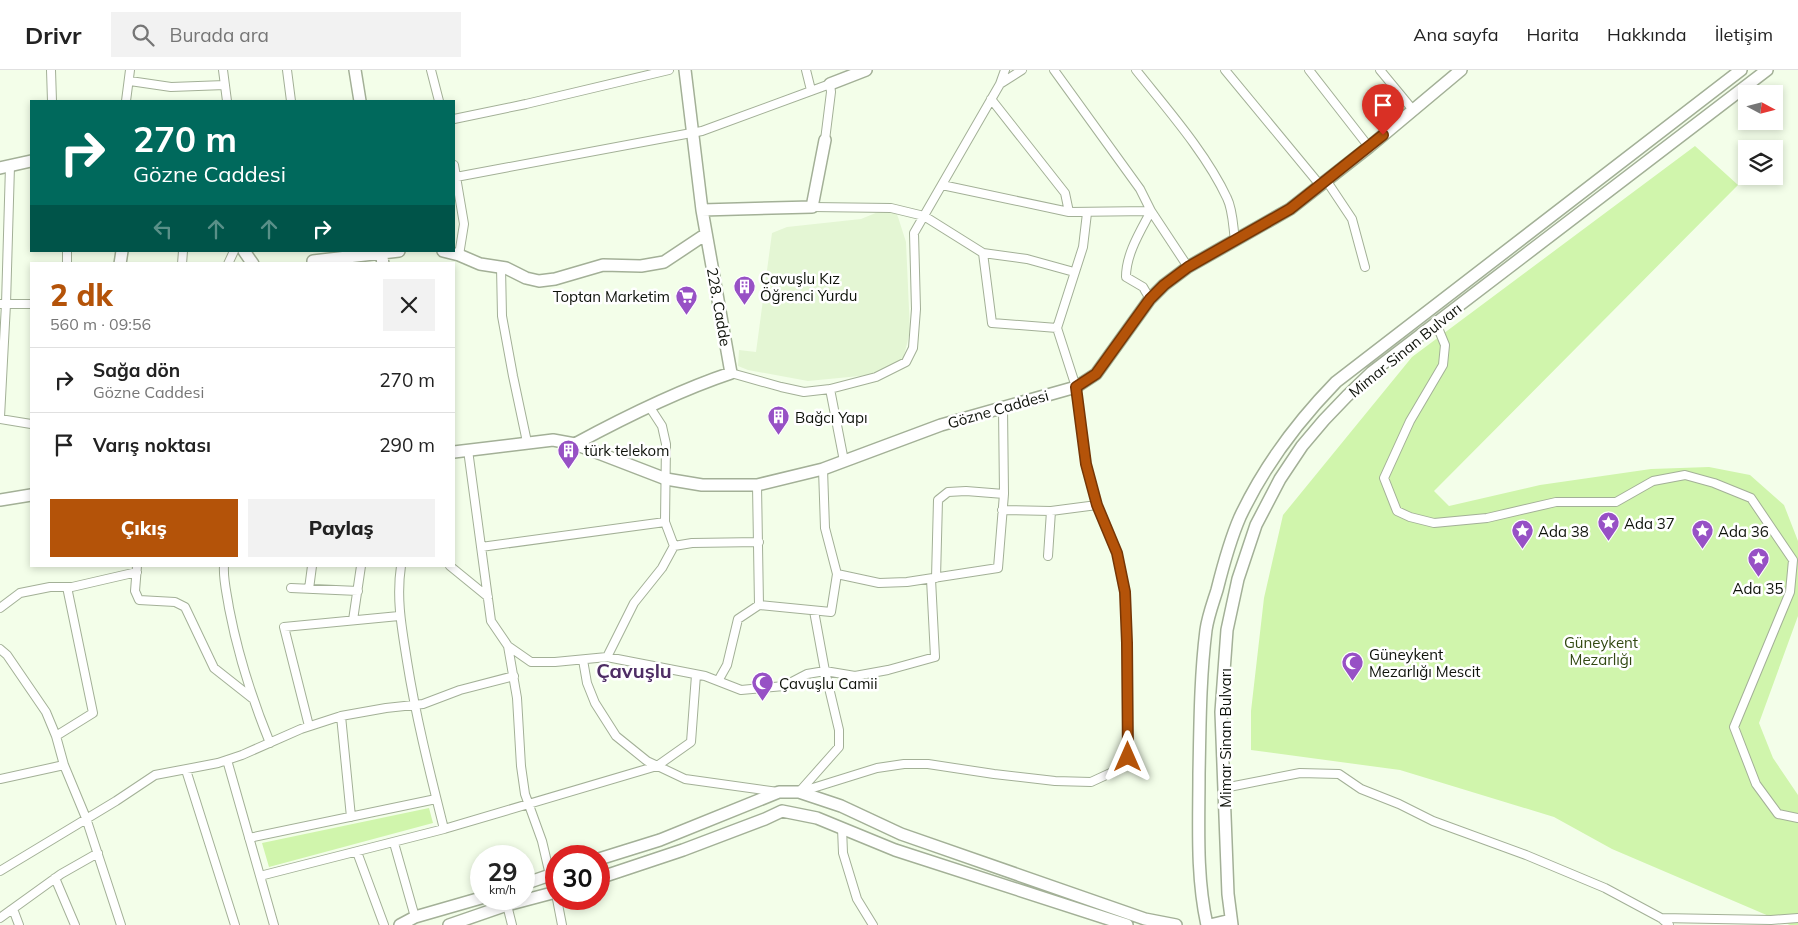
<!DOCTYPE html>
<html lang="tr">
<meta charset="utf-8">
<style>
:root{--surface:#fff;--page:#f2f2f2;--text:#222;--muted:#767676;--line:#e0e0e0;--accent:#b45309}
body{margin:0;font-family:Mulish,sans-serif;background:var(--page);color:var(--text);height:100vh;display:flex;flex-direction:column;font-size:19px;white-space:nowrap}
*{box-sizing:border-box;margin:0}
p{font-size:16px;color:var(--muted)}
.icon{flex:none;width:28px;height:28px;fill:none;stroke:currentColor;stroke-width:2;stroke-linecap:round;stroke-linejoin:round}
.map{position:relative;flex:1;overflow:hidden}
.sheet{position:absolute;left:30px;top:192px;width:425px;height:305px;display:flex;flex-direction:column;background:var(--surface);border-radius:0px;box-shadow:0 2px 8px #0003}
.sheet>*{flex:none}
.top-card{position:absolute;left:30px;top:30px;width:425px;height:152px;border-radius:0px;box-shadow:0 2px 8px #0003;background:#00695c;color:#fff;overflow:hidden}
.needle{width:32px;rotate:97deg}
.fabs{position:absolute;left:1738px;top:15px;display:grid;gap:10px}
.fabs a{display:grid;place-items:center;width:45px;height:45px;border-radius:0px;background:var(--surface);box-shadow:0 2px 8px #0003;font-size:25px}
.speed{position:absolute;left:470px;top:775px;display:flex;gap:10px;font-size:25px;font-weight:700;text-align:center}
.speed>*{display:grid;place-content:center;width:65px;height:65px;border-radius:50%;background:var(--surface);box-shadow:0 2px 8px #0003;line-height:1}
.speed small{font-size:12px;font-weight:400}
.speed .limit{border:8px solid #d22;background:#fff;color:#111}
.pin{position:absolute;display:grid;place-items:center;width:42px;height:42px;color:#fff;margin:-51px -21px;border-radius:50% 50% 50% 0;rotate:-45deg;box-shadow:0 0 5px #0007}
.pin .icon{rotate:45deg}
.me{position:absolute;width:55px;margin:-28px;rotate:0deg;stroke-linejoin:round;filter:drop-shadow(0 0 4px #0008)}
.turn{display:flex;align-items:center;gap:18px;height:105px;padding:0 20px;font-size:22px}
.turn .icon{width:65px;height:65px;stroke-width:2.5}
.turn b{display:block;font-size:35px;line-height:42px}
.lanes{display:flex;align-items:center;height:48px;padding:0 20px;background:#0003;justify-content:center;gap:25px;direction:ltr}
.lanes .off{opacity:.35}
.round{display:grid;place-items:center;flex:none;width:52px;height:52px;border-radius:0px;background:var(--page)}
.summary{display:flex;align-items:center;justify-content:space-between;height:85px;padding:0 20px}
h1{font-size:30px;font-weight:800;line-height:38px;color:var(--accent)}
.action{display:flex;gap:10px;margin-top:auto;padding:10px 20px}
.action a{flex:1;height:58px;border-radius:0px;background:var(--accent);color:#fff;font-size:20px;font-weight:800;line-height:58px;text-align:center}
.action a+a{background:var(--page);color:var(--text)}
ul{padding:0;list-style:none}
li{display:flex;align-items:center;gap:15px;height:65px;padding:0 20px;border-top:1px solid var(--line)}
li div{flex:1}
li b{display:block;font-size:19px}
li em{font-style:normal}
header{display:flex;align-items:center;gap:30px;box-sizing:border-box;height:70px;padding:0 25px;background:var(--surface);border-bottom:1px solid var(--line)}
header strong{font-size:24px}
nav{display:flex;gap:28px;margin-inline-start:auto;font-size:18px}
.search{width:350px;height:45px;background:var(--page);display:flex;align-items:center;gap:12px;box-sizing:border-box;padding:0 18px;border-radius:0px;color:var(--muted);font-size:19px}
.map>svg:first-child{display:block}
.built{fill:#e4f6d4}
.green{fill:#d0f5ac}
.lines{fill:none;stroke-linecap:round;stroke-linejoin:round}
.street-casing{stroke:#a3b097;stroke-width:10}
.secondary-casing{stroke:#a3b097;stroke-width:14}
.street{stroke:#fff;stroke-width:8}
.secondary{stroke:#fff;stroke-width:11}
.route-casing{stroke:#753606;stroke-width:12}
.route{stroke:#b45309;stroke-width:9}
.labels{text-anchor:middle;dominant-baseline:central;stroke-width:5;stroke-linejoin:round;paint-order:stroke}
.poi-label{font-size:15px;fill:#0e120a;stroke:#fff;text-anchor:start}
.street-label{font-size:15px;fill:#0e120a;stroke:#fff}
.park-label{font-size:15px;fill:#324912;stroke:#fff}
.district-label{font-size:20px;font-weight:bold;fill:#4e2d65;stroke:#fff}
</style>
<header>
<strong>Drivr</strong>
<div class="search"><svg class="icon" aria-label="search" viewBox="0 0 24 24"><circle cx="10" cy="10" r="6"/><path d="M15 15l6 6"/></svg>Burada ara</div>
<nav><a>Ana sayfa</a><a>Harita</a><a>Hakkında</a><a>İletişim</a></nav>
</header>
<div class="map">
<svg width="1798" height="855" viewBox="0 0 1798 855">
<rect width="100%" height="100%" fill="#f3fee9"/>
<path class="built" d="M883,140L895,141L898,147L906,172L910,261L902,294L870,305L808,311L748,300L738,296L739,280L756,282L772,163L787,157L861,149Z"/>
<path class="green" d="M1695,76L1738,115L1434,421L1449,436L1540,415L1651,399L1709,397L1750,405L1784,435L1798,471V546L1759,653L1773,688L1798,725V855H1790L1612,779L1554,747L1400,700L1251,680V641L1264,528L1283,445L1412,287Z
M429,738L433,753L269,797L262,773Z"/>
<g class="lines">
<defs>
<path id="street" d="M51,0L52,31
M223,0L227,31
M287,0L291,31
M431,0L439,31
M806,0L811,20
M1054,0L1140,119L1151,141C1140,162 1126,184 1126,207L1143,217L1150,229
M1136,0C1167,39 1206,83 1227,128C1233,140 1233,157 1235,170
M1225,0L1320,115
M1309,0L1369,77
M1380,0L1413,40
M130,11L171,17L225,15
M1000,14L1022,0
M991,29L1065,123L1069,142
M126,31L130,0
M454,49L526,34L669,0
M454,95L464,154L459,185
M456,107L702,61L830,14L831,22L825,70
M1326,110L1352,149L1365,197
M942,115L1069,142L1151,141L1188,197
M812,137L891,138L924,146L983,183L992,253L1057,258
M67,181V194
M983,183L1027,189L1074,202
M182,194L183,181
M228,194L234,181
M501,197L502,246L513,306L527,372
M0,234H31
M1436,253L1445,275L1443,295L1410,351L1384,408L1397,441L1410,447L1434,453L1487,448L1556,432H1616L1653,411L1685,405L1714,413L1751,428L1793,490L1790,522L1734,657L1756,714L1778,744L1798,748
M731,303L781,317L804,322L830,319L876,307L906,292L913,278L916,239L914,163L1000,14L1005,0
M830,319L844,391
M0,347L6,234L10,96
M0,349L31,354
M468,380L491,551L508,576L517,628L521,696L525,724L542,771L550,805
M757,415L759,535
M1002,440L1051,441L1097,435
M674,476L692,473L759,472
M481,477L665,452
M1048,486L1051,441
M137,496L135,521L139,530L175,532L185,537L214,598L252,628
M224,496C223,510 227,524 229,538C238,585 252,629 270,673
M401,496C396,529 402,559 407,591C416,648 430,703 444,759
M450,496L488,527
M837,504L879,513L907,512L998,498L1004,424L1003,338
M936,508L938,430L948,422L966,421L1004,424
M291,518L358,521
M309,519L312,496
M0,538L20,523L50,517H72L137,502
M353,550L361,496
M508,576L531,592H555L607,587L705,606L741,620L784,616L807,604L825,601L855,606L888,600L935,587L931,509
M0,579L7,585L46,642L56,666L64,695L86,748L121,855
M607,587L634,533L662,498L674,476L665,452L666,374L662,356L649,336
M583,590L587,613L595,633L616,666L647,691L685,709L778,722
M718,611L727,595L738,549L759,535L831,542L837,504L825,458L823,399
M341,646L351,747
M309,656L284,557L399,546
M56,666L93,643L67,517
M227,690L274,855
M186,700L235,855
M0,709L64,695
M1224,718L1300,703L1339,704L1361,719L1399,734L1433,751L1526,785L1605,818L1661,848L1669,855
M800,721L839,677V660L825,601L814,541
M800,722L877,698L904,694H928L994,704L1055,711L1091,712L1117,700L1128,687L1127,573L1125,522L1117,483L1097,435L1086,394L1076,317L1057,258L1083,177L1087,143
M842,758L843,783L857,829L873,855
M249,768L436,729
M394,773L415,847
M357,782L384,855
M0,801L116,731L155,705L218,693L242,685L301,659L341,646L386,638L423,634L460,620L514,606
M260,806L444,759L657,696L691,672L696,605
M55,808L75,855
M557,829L562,855
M507,835L512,855
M13,839L19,855
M0,848L61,804L98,783
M1661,848L1771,850L1798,848"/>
<path id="secondary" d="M355,0L360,31
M830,14L866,0
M0,98L31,91
M702,140L812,137L825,70
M244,181L253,194
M381,181L383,194
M443,181L459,185L480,194L506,198L526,208L539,211L555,209L603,195L641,196L664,192L706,164
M313,191L399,181
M120,194L122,181
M575,374C625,347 677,321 731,303L702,140L685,0
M454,382L553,370L575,374L666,409L702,415H757L823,399L941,355L1076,317L1096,304L1150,229L1164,215L1188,197L1290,139L1369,77L1461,0
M0,430L31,425
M599,789L660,770L779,722H799L841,736L901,764L1145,849L1176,855
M599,808L683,780L765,749L782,741L817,748L895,780L1127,855
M524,814L556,803
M400,855L415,847L481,828
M449,855L507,835L556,822
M1207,855C1196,806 1199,754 1199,704C1200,656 1200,608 1206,560C1208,546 1213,533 1217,520C1223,496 1230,470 1240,447C1264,396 1297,352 1336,312L1741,0
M1210,855L1231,850
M1232,855L1228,824L1221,642L1227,560L1238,509L1256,455L1280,409L1302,376L1324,350L1347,326L1372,302L1767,0"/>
</defs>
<use href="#street" class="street-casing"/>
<use href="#secondary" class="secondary-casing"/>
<use href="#street" class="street"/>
<use href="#secondary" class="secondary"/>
</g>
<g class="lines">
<defs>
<path id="route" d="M1128,687L1127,573L1125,522L1117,483L1097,435L1086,394L1076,317L1096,304L1150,229L1164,215L1188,197L1290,139L1383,65"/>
</defs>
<use href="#route" class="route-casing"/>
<use href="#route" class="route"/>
</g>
<defs>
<symbol id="building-pin" viewBox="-11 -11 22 30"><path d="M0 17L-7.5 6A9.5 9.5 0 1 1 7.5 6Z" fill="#9751c5" stroke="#fff"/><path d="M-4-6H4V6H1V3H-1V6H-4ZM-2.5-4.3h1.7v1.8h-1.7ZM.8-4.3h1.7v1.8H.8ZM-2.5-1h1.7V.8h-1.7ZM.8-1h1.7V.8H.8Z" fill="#fff"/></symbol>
<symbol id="supermarket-pin" viewBox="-11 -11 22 30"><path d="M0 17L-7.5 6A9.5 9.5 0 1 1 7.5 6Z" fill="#9751c5" stroke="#fff"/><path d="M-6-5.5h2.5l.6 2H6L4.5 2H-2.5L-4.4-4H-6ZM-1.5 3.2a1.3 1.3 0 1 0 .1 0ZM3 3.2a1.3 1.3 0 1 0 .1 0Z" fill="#fff"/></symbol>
<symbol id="sight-pin" viewBox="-11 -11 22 30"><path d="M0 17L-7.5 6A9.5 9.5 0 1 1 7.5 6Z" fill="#9751c5" stroke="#fff"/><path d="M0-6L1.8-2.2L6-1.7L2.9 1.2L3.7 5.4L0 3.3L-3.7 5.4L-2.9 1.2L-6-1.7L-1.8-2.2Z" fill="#fff"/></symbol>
<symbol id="mosque-pin" viewBox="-11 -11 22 30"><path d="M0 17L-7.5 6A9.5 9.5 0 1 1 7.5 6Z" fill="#9751c5" stroke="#fff"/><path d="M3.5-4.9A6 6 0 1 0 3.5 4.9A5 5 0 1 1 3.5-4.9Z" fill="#fff"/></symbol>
</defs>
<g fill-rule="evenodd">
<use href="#building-pin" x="732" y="204" width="25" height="34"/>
<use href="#supermarket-pin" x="674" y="214" width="25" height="34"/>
<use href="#building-pin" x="766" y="334" width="25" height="34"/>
<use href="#building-pin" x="556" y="368" width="25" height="34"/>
<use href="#sight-pin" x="1596" y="440" width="25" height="34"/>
<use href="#sight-pin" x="1510" y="448" width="25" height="34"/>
<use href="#sight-pin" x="1690" y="448" width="25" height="34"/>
<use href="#sight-pin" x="1746" y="476" width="25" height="34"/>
<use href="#mosque-pin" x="1340" y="580" width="25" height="34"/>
<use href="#mosque-pin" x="750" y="600" width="25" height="34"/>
</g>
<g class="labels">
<g class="poi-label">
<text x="760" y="208">Çavuşlu Kız<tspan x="760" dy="17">Öğrenci Yurdu</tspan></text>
<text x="670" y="226" text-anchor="end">Toptan Marketim</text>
<text x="795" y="347">Bağcı Yapı</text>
<text x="584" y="380">türk telekom</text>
<text x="1624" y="453">Ada 37</text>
<text x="1538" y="461">Ada 38</text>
<text x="1718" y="461">Ada 36</text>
<text x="1758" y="518" text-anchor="middle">Ada 35</text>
<text x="1369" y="584">Güneykent<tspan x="1369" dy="17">Mezarlığı Mescit</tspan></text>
<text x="779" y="613">Çavuşlu Camii</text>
</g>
<g class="street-label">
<text transform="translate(719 237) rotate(80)">228. Cadde</text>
<text transform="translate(1405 280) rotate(-39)">Mimar Sinan Bulvarı</text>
<text transform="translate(998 339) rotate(-16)">Gözne Caddesi</text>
<text transform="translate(1225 668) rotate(-90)">Mimar Sinan Bulvarı</text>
</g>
<g class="park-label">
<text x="1601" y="572">Güneykent<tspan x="1601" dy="17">Mezarlığı</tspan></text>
</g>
<g class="district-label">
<text x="634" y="600">Çavuşlu</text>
</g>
</g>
</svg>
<div class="fabs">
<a><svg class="needle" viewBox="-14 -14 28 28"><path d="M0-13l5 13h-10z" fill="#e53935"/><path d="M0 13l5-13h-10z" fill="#767676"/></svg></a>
<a><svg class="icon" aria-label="layers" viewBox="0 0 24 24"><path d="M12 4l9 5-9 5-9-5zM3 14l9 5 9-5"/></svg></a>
</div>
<div class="speed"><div>29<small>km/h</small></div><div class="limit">30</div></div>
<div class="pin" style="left:1383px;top:65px;background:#d93025"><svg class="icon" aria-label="arrive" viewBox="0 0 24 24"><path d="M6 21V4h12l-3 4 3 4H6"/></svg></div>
<svg class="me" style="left:1128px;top:687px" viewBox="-20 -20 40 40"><path d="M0-17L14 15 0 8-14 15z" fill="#b45309" stroke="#fff" stroke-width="4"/></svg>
<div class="top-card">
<div class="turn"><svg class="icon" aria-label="right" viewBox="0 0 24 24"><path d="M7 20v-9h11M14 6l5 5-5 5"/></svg><div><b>270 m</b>Gözne Caddesi</div></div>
<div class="lanes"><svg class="icon off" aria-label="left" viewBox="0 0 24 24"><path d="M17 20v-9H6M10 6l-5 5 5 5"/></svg><svg class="icon off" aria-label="ahead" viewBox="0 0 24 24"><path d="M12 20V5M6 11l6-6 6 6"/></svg><svg class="icon off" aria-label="ahead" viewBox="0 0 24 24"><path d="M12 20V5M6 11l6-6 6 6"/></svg><svg class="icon" aria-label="right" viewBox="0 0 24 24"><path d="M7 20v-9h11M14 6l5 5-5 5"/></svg></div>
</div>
<section class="sheet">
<div class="summary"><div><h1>2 dk</h1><p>560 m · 09:56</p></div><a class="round"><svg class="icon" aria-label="close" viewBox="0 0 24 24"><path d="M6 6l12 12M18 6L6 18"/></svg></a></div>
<ul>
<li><svg class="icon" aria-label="right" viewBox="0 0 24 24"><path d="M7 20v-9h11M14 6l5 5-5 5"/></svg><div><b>Sağa dön</b><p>Gözne Caddesi</p></div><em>270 m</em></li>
<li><svg class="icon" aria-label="arrive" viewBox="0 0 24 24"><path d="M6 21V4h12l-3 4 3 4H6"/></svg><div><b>Varış noktası</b></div><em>290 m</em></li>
</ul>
<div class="action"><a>Çıkış</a><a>Paylaş</a></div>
</section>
</div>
